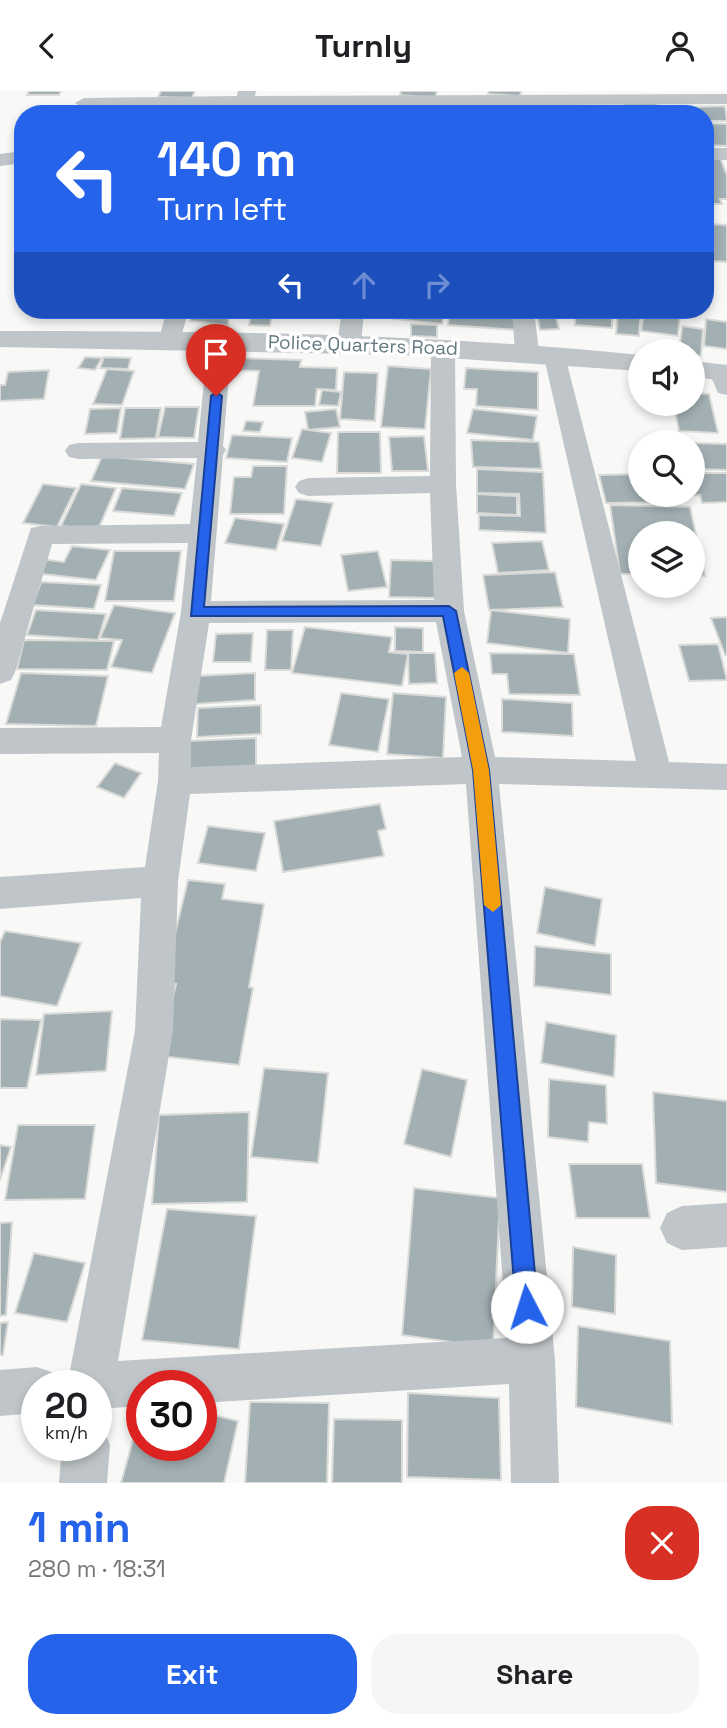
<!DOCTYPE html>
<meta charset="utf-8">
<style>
:root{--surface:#fff;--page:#f6f6f6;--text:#202124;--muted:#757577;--accent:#2563eb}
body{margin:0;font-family:"Space Grotesk",sans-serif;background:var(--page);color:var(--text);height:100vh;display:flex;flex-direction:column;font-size:26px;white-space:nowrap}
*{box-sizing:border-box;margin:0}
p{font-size:23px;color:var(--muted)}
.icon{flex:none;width:38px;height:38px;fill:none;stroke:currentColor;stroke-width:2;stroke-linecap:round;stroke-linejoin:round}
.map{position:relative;height:1392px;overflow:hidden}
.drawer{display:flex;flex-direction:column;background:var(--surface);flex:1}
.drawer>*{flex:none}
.hud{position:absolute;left:14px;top:14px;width:700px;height:214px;border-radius:28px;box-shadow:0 4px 10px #0003;background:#2563eb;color:#fff;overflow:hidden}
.tools{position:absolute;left:628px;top:248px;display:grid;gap:14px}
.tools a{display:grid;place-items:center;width:77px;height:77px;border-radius:50%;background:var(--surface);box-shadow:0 4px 10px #0003;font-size:35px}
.speed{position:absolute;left:21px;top:1279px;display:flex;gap:14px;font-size:35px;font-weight:700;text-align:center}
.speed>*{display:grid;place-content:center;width:91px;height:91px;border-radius:50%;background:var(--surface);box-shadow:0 4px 10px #0003;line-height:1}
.speed small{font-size:18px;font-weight:400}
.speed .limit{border:10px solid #d22;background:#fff;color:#111}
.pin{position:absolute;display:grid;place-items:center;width:60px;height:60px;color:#fff;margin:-72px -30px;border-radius:50% 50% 50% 0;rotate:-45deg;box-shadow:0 0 7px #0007}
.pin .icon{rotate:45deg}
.me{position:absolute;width:77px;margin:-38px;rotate:355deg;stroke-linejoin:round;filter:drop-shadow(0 0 5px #0008)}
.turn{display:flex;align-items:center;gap:24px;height:147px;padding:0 28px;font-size:32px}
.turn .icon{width:91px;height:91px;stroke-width:2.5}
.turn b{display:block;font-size:49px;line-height:60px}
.lanes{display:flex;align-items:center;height:66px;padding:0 28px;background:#0003;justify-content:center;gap:35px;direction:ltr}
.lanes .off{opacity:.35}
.round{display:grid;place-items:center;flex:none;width:74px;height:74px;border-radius:28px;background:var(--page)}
.overview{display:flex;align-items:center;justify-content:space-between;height:119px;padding:0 28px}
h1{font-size:42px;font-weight:700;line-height:52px;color:var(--accent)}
.action{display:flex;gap:14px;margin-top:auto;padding:14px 28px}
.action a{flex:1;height:80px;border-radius:28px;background:var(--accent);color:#fff;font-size:28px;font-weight:700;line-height:80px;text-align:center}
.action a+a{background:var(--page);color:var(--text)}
header{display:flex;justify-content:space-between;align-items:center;height:91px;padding:0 28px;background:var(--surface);font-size:32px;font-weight:700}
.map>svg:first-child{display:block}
.building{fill:#a3b0b3;stroke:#dadad8;stroke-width:2}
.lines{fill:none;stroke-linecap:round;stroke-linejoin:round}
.minor{fill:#bfc5c8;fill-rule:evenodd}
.tertiary{fill:#bfc5c8;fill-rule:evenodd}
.route{fill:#2563eb;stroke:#184099;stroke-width:2}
.slow{fill:#f59e0b}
.labels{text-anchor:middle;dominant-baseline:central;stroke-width:7;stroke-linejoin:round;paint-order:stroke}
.far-street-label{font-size:19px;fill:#637980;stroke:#fff}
</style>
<header><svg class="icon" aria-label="back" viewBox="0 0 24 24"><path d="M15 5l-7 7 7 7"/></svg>Turnly<svg class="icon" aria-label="person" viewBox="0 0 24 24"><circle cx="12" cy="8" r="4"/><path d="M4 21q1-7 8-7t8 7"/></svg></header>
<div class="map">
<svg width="727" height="1392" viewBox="0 0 727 1392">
<rect width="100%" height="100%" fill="#f8f8f6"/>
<path class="building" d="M29,0H61L59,4H27Z
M161,0H195L192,7L158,6Z
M401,0H437L435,7L400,4Z
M489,0H521L520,5L488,3Z
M655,10L660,19L627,20L622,11Z
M534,11L566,13L565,23H532Z
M435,12H471L473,23H437Z
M496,12L530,14L528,23H494Z
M155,13L173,14L169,23H150Z
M371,13L401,15L399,23H369Z
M725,15L727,30H705V23H697L693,16Z
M705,32L727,33V55L705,54Z
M705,66H720L727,85V108H720L722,113H708L705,104Z
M711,133L727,134V171L712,170Z
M191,219H230L228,234L190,230Z
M236,219H273L270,235L249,234L251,225H235Z
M276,219H299L297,226L274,224Z
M397,219H445L442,233L394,228Z
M450,219H519L518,239L448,234Z
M576,219L612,220V237L575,234Z
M618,219H641L639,245L616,243Z
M644,221L680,225L678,245L641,240Z
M555,222L559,238L540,239L537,223Z
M706,228L727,231V258L704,255Z
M411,233L437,234V246L411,245Z
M682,235L703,238L701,265L693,264V261H679Z
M85,266L102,267L95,279L78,277Z
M104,266L131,267L128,278L100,277Z
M237,267L301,269L300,276L337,277L336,299L317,298L315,315H253L259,280L234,279Z
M388,275L431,278L425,338L381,336Z
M466,277L538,281V319L476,315L477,298H464Z
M107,278L134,280L122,314L93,313Z
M49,279L44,308L0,310V294H5L8,281Z
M344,281L378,282L375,330L340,328Z
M322,299L341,301L338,315L319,314Z
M693,302L709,303L718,342L679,340L675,320H660L659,313H693Z
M165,316H199L194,347L158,346Z
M121,317L117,342L85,343L90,318Z
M125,317H161L156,347L120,348Z
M336,318L340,336L308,339L305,321Z
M473,318L537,325L533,349L467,342Z
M246,330L263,331L260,341L243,340Z
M302,338L331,342L322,371L292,367Z
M338,341H380L381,382H337Z
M232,344L292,347L287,371L226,367Z
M424,345L428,380H392L389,346Z
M471,349L539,351L542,378L473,376Z
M693,352L727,353V379L693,378Z
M102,365L194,373L185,398L91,390Z
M253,375H287L284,423H230L234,386H251Z
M477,378L543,381L546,442L479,439V424L520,425L519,403L477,402Z
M693,382H727V411L702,412L700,404L682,405L683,411L606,412L599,384L640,383V404H693Z
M43,393L76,397L57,436L23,432Z
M81,393L116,397L98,439L61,435Z
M122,397L182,402L174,425L113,420Z
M477,403L517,405V424L477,422Z
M296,408L333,412L321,455L282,450Z
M610,414L690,416L705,485L693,484V443H640V483H620Z
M235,427L284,433L276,459L225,452Z
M542,450L549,479L498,482L492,452Z
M72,455L110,459L96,489L33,482L40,468L64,471Z
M114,460H181L174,510H105Z
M378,460L387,496L348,500L341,464Z
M391,469L436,470V507L389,506Z
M555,481L563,516L489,519L483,484Z
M41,491L101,494L94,518L33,514Z
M114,514L175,522L152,582L111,576L122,549L100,547Z
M36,519L106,523L98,549L27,544Z
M491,519L570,528L568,562L487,552Z
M727,526V564H725L711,527Z
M305,536L392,546L389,561L408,563L402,595L292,582Z
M395,536L423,537V561L395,560Z
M267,539H293L291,579H265Z
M253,542L251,571H213L216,543Z
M24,549L114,550L107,579L17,578Z
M718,553L727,589L689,590L679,554Z
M408,562H435L437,592L409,593Z
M490,562L574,563L580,604L509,603L507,583H492Z
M21,582L108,585L96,635L6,633Z
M255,582V609L194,613L195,585Z
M341,602L389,608L378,661L329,654Z
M393,602L446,606L443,667L387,663Z
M502,608L572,612L573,645L502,641Z
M261,614V643L197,646L198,617Z
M256,647V679L186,683L188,650Z
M115,672L141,682L124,707L97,696Z
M380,713L386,738L378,740L384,765L283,781L274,730Z
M208,735L265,742L256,780L198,772Z
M188,789L225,793L222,808L264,813L249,896L253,897L239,974L159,965L176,893L163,892Z
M545,796L602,808L595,855L537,842Z
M5,840L81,852L57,915L0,905V851Z
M535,855L611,863V904L534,895Z
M112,920L106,980L36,984L44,923Z
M0,928L41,929L27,997H0Z
M546,931L616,944L614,986L541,972Z
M264,977L328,982L318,1072L251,1066Z
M422,978L467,989L451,1066L404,1053Z
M549,988L606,994L607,1033L589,1031L588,1051L548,1046Z
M653,1001L727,1010V1101L656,1092Z
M249,1021L247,1111L152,1113L159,1024Z
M18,1034H95L85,1108L5,1109Z
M0,1054L11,1056L0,1089Z
M569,1073H642L650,1127H576Z
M414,1097L500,1107L493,1257L402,1244Z
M167,1118L256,1125L239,1258L142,1249Z
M12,1131L6,1224L0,1225V1132Z
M573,1156L616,1164L615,1223L572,1216Z
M34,1162L85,1172L67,1231L15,1222Z
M8,1231L3,1264H0V1232Z
M578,1235L670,1250L672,1333L576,1316Z
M408,1302L499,1307L501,1389L407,1386Z
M250,1311L329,1312L327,1392H245Z
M142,1316V1354H201V1321L238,1330L224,1392H121Z
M334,1328L402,1329V1392H332Z"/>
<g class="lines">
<path class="minor" d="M238,0H256L255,5L727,3V13L84,17L75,12L84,7L237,5Z
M705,57H727V69H705Z
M23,60V72L0,75V63Z
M167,219H189L179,252H163L159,247Z
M342,219H364L361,254L357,259H341L337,254Z
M512,219H534L539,260L535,265H519L515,260Z
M220,243L228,245L232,250L223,355L226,359L223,364L211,510L434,509L430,402L308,405L299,402L295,396L299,390L308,387L430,385L431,257L435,252H451L455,257L456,393L464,520L495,666L636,670L543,262L547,257H563L669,671L727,673V699L499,693L555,1269L559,1392H511L509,1293L201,1312V1295H142V1315L96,1318V1295H67L135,940L141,807L0,818V786L145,776L158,690L159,662L0,663V637L161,636L181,521L188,452L52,453L15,581L11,589L0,593V532L31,437L41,435L190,433L197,367L78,368L69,366L65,360L69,354L78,352L198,351L208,250L212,245ZM436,531L462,666L191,676V649L209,532ZM466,693L507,1247L118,1270L173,940L178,790L190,703Z
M721,274L727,275V304L718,302L709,281L713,276Z
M727,1112V1156L682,1159L667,1152L660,1137L667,1122L682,1115Z
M37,1276L54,1282L59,1295H37V1322L0,1325V1279Z
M96,1334L103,1337L110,1354L107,1392H59L62,1354H96Z"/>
<path class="tertiary" d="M0,240C213,240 428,242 640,264V280L403,264L0,256Z
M693,270L727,274V290L693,286Z"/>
</g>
<path class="route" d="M216,301L222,305L204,516L449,515L456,520L489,679L538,1216L535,1223L527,1226L519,1223L516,1216L473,679L443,525H191L211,305Z"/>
<path class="slow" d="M462,576L469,582L489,679L501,814L493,821L484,814L473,679L454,582Z"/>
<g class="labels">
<g class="far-street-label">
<text transform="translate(363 254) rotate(2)">Police Quarters Road</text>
</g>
</g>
</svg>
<div class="tools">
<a><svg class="icon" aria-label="sound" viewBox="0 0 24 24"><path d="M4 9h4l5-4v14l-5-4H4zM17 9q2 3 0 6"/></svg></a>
<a><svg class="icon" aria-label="search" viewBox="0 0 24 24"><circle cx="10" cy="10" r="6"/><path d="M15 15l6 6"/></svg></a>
<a><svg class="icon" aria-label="layers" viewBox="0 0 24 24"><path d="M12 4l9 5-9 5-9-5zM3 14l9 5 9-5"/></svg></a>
</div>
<div class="speed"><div>20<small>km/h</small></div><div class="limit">30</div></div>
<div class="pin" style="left:216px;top:305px;background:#d93025"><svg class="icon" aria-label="arrive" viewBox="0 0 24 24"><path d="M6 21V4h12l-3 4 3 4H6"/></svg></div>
<svg class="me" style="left:527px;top:1216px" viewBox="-20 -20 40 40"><circle r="19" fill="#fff"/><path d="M0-13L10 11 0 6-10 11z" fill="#2563eb"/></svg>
<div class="hud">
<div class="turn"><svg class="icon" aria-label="left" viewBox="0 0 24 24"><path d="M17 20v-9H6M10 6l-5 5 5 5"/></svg><div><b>140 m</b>Turn left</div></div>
<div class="lanes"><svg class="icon" aria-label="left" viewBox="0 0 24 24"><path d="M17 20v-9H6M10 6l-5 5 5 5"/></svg><svg class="icon off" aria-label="ahead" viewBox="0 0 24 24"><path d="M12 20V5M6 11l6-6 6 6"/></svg><svg class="icon off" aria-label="right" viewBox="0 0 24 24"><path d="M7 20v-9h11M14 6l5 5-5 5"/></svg></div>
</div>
</div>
<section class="drawer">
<div class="overview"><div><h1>1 min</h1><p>280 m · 18:31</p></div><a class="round" style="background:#d93025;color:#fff"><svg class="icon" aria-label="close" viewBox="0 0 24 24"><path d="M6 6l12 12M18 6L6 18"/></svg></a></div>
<div class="action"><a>Exit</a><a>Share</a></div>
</section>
